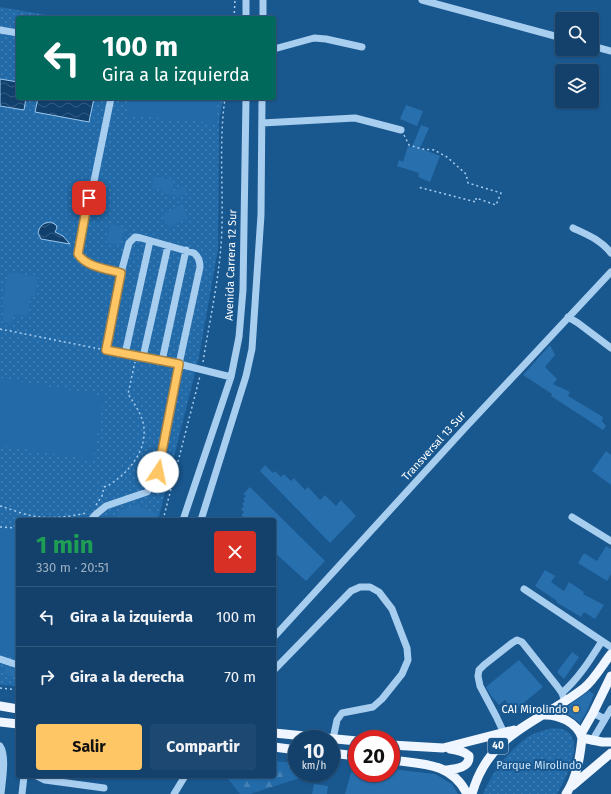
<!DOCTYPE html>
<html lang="es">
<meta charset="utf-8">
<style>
:root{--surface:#13416b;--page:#1c4871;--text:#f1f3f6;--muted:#9dafc1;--line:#325a7e;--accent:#ffc665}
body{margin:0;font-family:"Fira Sans",sans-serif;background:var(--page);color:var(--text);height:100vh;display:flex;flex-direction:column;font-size:15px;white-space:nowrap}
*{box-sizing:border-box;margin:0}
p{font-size:13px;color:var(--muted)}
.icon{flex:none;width:22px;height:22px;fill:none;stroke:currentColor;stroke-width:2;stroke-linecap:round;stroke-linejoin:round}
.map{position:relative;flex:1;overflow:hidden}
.side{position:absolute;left:16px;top:518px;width:260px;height:260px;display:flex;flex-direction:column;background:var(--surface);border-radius:4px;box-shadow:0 1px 3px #0004,0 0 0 1px var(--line)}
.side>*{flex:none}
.guide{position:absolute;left:16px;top:16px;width:260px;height:84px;border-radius:4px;box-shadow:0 1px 3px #0004,0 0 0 1px var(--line);background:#00695c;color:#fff;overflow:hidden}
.tools{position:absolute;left:555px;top:12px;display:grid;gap:8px}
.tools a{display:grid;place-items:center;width:44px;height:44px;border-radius:4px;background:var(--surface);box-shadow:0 1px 3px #0004,0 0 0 1px var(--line);font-size:20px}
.speed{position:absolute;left:288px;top:730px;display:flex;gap:8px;font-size:20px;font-weight:700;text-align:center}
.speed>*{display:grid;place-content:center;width:52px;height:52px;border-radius:50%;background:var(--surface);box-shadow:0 1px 3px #0004,0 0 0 1px var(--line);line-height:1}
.speed small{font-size:10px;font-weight:400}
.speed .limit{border:6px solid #d22;background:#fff;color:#111}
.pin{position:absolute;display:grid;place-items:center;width:34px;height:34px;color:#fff;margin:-17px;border-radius:8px;box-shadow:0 2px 6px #0006}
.me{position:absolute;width:44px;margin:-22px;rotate:11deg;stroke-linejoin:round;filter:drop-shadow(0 0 3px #0008)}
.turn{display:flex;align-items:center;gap:14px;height:84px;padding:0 20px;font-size:18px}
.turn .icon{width:52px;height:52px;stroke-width:2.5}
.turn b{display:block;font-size:28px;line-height:34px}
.round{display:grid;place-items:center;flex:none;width:42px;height:42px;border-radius:4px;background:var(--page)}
.summary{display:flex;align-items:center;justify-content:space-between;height:68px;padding:0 20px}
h1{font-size:24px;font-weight:700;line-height:30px;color:#1e9e55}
.action{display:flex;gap:8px;margin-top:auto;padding:8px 20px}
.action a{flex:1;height:46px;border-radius:4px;background:var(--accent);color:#111;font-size:16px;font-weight:700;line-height:46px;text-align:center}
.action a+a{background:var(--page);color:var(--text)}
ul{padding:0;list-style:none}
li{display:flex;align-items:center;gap:12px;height:60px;padding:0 20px;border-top:1px solid var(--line)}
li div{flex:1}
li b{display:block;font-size:15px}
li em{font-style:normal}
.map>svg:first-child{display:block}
.grass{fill:url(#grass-dots)}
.forest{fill:url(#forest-firs)}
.pitch{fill:#226aa8}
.water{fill:url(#water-waves);stroke:#9ac9f1}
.building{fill:#286fad}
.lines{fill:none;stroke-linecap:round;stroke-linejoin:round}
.path{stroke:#a7cdef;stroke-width:1.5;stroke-dasharray:2 3;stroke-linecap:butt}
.minor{stroke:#a7cdef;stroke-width:7}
.major{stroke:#eff6ff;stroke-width:9}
.route-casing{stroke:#a68142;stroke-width:10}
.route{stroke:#ffc665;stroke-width:7}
.poi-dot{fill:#ffc665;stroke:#19578f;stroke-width:1.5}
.labels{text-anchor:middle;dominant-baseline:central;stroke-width:4;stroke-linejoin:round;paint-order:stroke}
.shield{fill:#19578f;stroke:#bacddd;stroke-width:1}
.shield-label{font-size:10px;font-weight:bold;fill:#fff}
.street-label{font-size:11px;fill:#fff;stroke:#19578f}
.poi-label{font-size:11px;fill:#fff;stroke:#19578f;text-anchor:end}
.park-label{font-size:11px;fill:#cde5fa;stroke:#19578f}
</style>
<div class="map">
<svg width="611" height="794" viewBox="0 0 611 794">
<defs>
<pattern id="grass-dots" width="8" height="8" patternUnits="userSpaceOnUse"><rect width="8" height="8" fill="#226aa8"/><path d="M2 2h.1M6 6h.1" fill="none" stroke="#4380b5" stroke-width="1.8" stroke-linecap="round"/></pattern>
<pattern id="forest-firs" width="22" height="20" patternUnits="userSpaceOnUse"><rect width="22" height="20" fill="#226aa8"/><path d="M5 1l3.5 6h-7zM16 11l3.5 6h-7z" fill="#4380b5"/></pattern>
<pattern id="water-waves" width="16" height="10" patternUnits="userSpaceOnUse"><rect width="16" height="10" fill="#11406d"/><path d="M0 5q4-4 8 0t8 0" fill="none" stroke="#355d83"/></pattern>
</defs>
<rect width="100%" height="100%" fill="#19578f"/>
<path class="grass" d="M0,7L64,18H18V98H223L219,121L218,249L199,357L158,520H18V686L0,685Z
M552,728C555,729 558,728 561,729C589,735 565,780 557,794H483C492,772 509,750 528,737C535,732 544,731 552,728Z"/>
<path class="forest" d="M274,761L297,763V773H316L250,794H240L226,776H274Z"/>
<path class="pitch" d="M129,98H218L216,123L128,115Z
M0,378L104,396L93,460L0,445Z
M0,528L18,530V659L0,652Z"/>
<path class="water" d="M0,79L18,82V98H26L24,110L0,106Z
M38,98H94L89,122L35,112Z
M51,222L56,225L57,228L55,232L63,236L70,244L41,239L38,233C40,225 43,223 51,222Z"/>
<path class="building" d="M406,105L423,111L417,126L400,119Z
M421,125L429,128L420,148L440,156L430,182L418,177L419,173L397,166L399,160L403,162L408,146L412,147Z
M154,177L174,180L172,192L185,186L187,193L177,197V196L161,193L162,190L152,188Z
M181,205L188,217L169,228L162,216Z
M111,224L125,228L120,246L106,242Z
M8,272L38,277L35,297L31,296L27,317L14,314L12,324L2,322L5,307H2Z
M550,345L555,355L545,367L557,379L553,384L570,392L568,396L603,417L602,421L606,426L603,430L551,396L552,394L523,375Z
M606,451L611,455V485L592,471Z
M265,465L273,473L275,471L281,477L284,474L291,481L294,478L305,490L308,487L320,500L325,495L336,506L341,500L356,516L330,543L260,471Z
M250,487L325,561L306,581L274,552V520H239L243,516L241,515L244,512L241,509L244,506L242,504L245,501L243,499L246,496L243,494Z
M135,505L158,514L155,520H115L119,511Z
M606,546L611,549V574L607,581L578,563L584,553L597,561Z
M545,570L555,576L551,582L564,591L569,582L584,592L583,594L604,605L595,619L584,612L581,617L556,602L557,601L535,586Z
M572,652L579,657L564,679L557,672Z
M519,660L543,687L514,711L505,700L499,705L491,696L486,687Z
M6,667L16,670L15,677L3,674Z
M589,691L594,694L587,711L580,723L569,715L561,711Z
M354,762H357V773H391V769L435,774L452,784L458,794H345Z
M314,784L328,786L327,794H312Z"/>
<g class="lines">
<path class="path" d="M234,18L235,0
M404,135L409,145L422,149L434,150L447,157L466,174L468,183L501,193L496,205L476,198V202L418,187
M0,329L100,349
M203,362C210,317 221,272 222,226C223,183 219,140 225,98
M96,505L102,496L104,487C110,485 115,481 120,477C136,463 148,444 143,422C140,412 134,403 128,394L135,362
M0,506C11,509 22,514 33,516C50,519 69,517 86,513
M163,520L200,376
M0,527L18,528
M0,688L18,690"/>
<path class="minor" d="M422,0L562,38
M246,18V0
M263,18V0
M0,30L18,33
M592,46L611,51
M274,49L314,38L326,39L362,47
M111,98L93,186L86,210L78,255C86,267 107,269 121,273
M262,123L355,118L401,130
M573,228C588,235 601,240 611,253
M568,317L578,323L611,348
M125,354L150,241
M143,357L168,246
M162,361L186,250
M572,517L611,541
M91,520L95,515L106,506L147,492L153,484L158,472L179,364L200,267C200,261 199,257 194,253L141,238L135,237L129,243L121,273L106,350L179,364L231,377
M183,520L231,377L239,337L243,290L246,98
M201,520L246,376L252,349L261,215L262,98
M524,589L611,647
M274,637L465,428L611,272
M0,659L18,665
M274,670L351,591L360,587H370L379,592L392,609L407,648L408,660L402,674L382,699L373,707L342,713L337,720L333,739
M562,693C579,678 590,660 602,641
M593,713L605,719L611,709
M504,733L496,716L480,686L478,676L479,670L484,665L512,643L517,640L522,642L557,686L562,693L565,702
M592,741L605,719
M0,746C7,756 2,782 1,794
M37,776L45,780L104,788
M22,794L24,776
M174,794L185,776"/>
<path class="major" d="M0,706L18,709
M543,715C558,714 577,722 582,738C580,757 577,777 566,794
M0,722L18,724
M274,733L357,741
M581,734L593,713L611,676
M582,738L602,742H611
M391,745L443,748L514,730
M274,747L297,750
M331,753L357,756
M391,760C421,764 452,762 467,794
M446,770C455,769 470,768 469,756C464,751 458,750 450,749
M572,786L611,753
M472,794C489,732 539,723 584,688C594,680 603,664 611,654"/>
</g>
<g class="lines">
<defs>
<path id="route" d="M89,198L86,210L78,254C86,267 107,269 121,273L106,350L179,364L158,472"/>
</defs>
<use href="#route" class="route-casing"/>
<use href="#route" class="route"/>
</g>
<circle class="poi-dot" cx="576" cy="709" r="4"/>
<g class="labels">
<rect class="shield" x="488" y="738" width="20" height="16" rx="3"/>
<g class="shield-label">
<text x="498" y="746">40</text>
</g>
<g class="street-label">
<text transform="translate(231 265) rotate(-88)">Avenida Carrera 12 Sur</text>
<text transform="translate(434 446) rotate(-48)">Transversal 13 Sur</text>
</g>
<g class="poi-label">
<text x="568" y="709">CAI Mirolindo</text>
</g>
<g class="park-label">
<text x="539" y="765">Parque Mirolindo</text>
</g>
</g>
</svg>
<div class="tools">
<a><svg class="icon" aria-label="search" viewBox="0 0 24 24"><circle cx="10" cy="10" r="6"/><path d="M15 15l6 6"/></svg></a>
<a><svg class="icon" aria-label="layers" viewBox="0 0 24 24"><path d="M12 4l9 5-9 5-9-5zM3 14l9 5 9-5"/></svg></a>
</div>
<div class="speed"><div>10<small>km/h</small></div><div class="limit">20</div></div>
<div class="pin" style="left:89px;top:198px;background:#d93025"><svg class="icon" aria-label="arrive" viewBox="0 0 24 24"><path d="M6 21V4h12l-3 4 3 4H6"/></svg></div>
<svg class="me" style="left:158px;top:472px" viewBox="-20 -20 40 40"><circle r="19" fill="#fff"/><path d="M0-13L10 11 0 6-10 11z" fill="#ffc665"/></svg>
<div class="guide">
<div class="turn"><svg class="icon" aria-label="left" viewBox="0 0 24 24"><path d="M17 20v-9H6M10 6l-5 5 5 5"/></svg><div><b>100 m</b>Gira a la izquierda</div></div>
</div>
<section class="side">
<div class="summary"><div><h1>1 min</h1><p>330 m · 20:51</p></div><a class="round" style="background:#d93025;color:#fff"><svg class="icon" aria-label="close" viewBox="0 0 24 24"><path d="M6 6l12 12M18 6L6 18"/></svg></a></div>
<ul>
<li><svg class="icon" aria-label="left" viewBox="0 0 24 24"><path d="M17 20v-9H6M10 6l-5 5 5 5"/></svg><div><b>Gira a la izquierda</b></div><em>100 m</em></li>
<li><svg class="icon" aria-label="right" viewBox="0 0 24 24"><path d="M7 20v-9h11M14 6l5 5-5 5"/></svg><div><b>Gira a la derecha</b></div><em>70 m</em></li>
</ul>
<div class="action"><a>Salir</a><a>Compartir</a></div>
</section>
</div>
